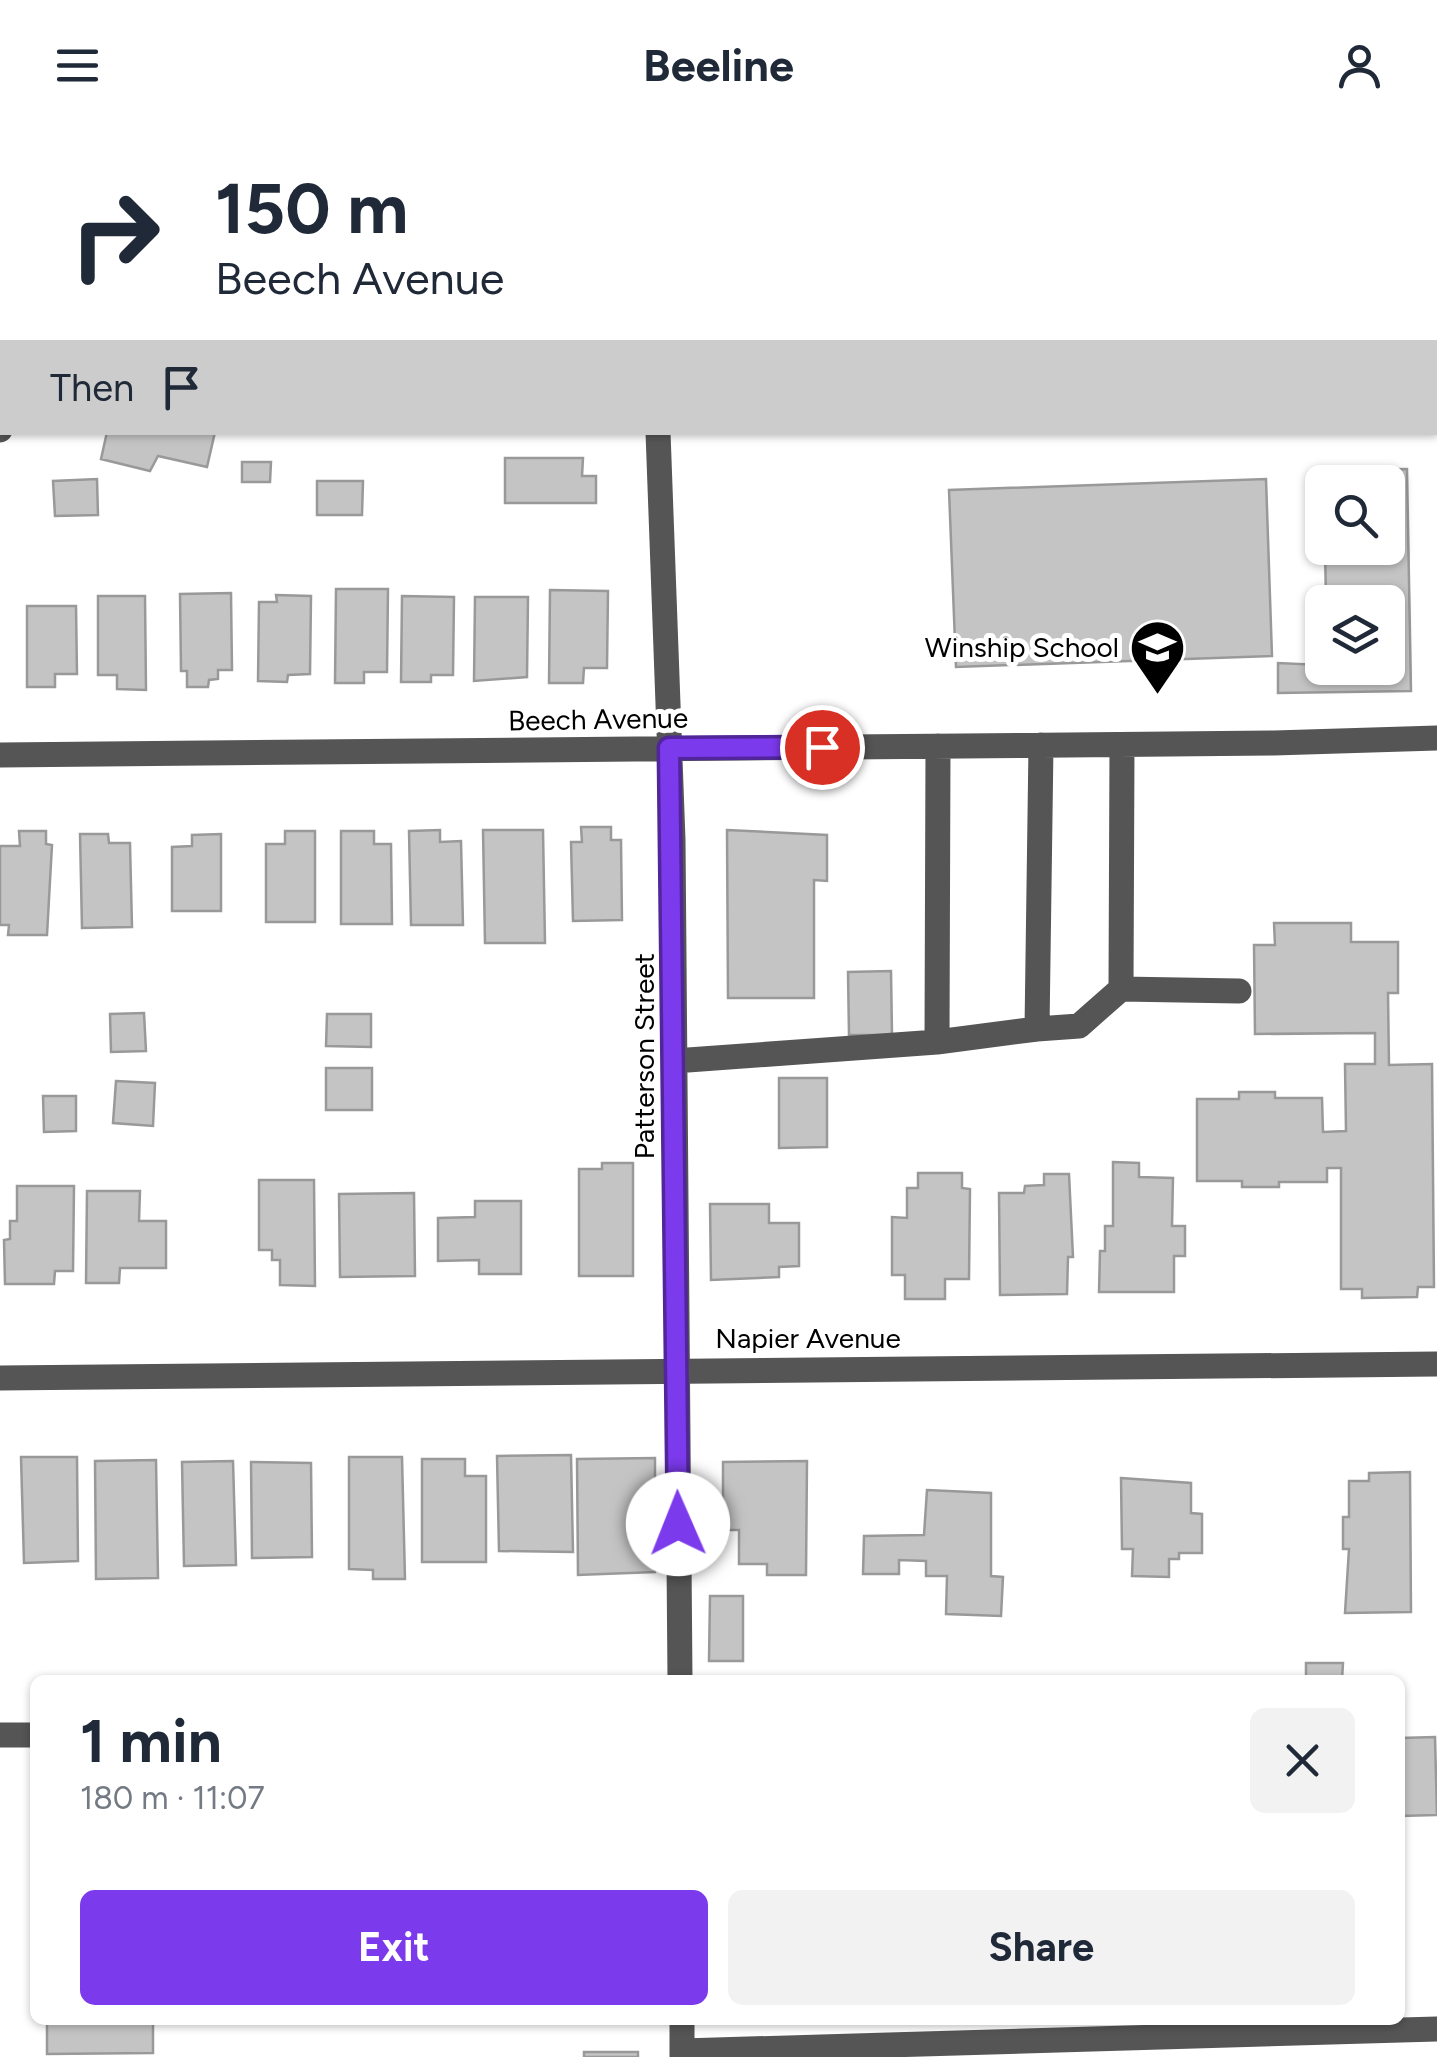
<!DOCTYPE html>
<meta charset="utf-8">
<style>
:root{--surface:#fff;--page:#f2f2f3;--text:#1f2937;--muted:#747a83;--accent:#7c3aed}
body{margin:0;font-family:Figtree,sans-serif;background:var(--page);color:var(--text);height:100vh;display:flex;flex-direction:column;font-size:38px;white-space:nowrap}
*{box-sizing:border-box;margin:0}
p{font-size:32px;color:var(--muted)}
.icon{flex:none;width:55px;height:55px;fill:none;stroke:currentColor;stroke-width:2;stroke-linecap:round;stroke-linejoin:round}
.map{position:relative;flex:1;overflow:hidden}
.details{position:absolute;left:30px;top:1545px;width:1375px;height:350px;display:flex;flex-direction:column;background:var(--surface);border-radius:15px;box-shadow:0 2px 8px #0004}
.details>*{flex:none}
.top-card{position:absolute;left:0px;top:0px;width:1438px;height:305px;box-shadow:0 2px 8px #0004;background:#fff;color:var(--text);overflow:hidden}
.tools{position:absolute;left:1305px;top:335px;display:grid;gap:20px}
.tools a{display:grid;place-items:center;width:100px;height:100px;border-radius:15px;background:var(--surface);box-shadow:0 2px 8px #0004;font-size:50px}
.pin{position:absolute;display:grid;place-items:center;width:85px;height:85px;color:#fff;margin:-42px;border:5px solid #fff;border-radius:50%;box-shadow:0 2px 10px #0007}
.me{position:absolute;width:110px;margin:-55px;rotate:359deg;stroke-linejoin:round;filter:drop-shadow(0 0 8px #0008)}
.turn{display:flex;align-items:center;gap:35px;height:210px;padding:0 50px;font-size:45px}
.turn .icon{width:130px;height:130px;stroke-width:2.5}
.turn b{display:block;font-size:70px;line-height:85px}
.then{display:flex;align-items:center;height:95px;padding:0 50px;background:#0003;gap:20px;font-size:38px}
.round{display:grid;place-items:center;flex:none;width:105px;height:105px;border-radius:15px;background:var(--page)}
.head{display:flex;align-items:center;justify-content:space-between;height:170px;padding:0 50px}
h1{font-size:60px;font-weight:700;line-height:75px}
.cta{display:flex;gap:20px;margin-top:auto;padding:20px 50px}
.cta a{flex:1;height:115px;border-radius:15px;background:var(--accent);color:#fff;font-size:40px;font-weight:700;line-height:115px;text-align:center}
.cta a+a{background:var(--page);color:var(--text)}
header{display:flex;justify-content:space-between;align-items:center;height:130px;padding:0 50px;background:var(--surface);font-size:45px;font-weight:700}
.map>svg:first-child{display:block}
.building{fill:#c4c4c4;stroke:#999;stroke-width:2.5}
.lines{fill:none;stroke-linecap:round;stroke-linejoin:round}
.minor{stroke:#555;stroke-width:25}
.route-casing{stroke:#51269a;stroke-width:25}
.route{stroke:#7c3aed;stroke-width:18}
.labels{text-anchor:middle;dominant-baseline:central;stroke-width:10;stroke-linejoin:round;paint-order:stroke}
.poi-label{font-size:28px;fill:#000;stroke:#fff;text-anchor:end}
.street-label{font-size:28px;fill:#000;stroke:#fff}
</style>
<header><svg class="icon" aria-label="menu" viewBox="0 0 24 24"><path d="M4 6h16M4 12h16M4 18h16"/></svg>Beeline<svg class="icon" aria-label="person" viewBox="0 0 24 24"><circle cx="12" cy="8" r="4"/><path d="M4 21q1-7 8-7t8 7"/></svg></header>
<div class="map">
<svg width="1437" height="1927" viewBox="0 0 1437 1927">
<rect width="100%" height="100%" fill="#fff"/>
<path class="building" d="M186,0H288L185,2Z
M107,302H215L207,337L158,326L150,341L101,329Z
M505,328H583L582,346H596V373H505Z
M242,332H271L270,352H242Z
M1407,339L1411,561L1278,563V533L1388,538V472H1326L1325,418H1388V352H1324V340Z
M97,349L98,385L55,386L53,351Z
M1266,349L1272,526L956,537L949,360Z
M317,351H363L362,385H317Z
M336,459H388L387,542H364V553H335Z
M550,460L608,461L607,538H584L583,553H549Z
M231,463L232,540H218V549L209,550L208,557H187V541H181L180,464Z
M276,465L311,466L310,544L288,545L287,552L258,551L259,472H277Z
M98,466H145L146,560L117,559V545H98Z
M402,466L454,467L453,545H431V552H401Z
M475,467H528L527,547L474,551Z
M27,476H76L77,544H55V557H27Z
M581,697H611V710H621L622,790L573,791L571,712H582Z
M440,700V712L461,711L463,795H411L409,701Z
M483,700H543L545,813H485Z
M727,700L827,705V751L814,750V868H728Z
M19,701H46V714L52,715L47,805H8L9,795H0V716H20Z
M285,701H315V792H266V714H285Z
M341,701H374V714H391L392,794H341Z
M80,704H108L109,713H130L132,797L82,798Z
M221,704V781H172V717L192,716V705Z
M1274,793H1351V812H1398V863H1388L1389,935L1432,934L1434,1157H1418L1417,1167L1362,1168V1159H1341V1038H1327V1052H1279V1057H1242V1051H1197V969H1239V962H1275V968H1322L1323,1002L1346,1001L1345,934H1375V903L1255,904L1254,815H1275Z
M891,841L892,905H849L848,842Z
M144,883L146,921L111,922L110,884Z
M327,884H371V917L326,916Z
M326,938H372V980H326Z
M779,948H827V1017L779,1018Z
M116,951L155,953L153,996L113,993Z
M43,966H76V1001L44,1002Z
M1113,1032L1139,1033V1047L1173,1048L1172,1096H1185V1126H1174V1162H1099L1100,1121H1105V1096H1113Z
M602,1033H633V1146H579V1039H602Z
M918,1043H962V1058L970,1059L969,1149H945V1169H905V1145H892V1087L907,1088V1058H918Z
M1044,1044H1069L1073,1127H1068L1067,1164L1000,1165L999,1063H1024L1025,1056L1044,1055Z
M259,1050H314L315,1156L280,1155V1130H272V1120H259Z
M17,1056H74L73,1141H55L54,1154H5L4,1110L10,1109V1091H17Z
M87,1061H140L139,1091H166V1138H120L119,1153H86Z
M414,1063L415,1146L340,1147L339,1064Z
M475,1071H521V1144H479V1130L438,1131V1088L475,1087Z
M710,1074H769V1093H799V1136L779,1137V1147L711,1150Z
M571,1325L573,1422L499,1421L497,1326Z
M21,1327H77L78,1431L24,1433Z
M349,1327H402L405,1449H373V1440L349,1439Z
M655,1328V1442L578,1445L577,1329Z
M422,1329H465V1346H486V1432H422Z
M156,1330L158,1448L96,1449L95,1331Z
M233,1331L236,1435L184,1436L182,1332Z
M807,1331L806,1445H767V1434H739V1400H709V1369H723V1332Z
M251,1332L311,1333L312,1427L252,1428Z
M1410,1342L1411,1482L1345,1483L1349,1419H1343V1387H1349V1351H1369V1343Z
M1121,1348L1191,1353V1383L1202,1384V1423H1179V1429H1169V1447L1132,1446L1133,1419H1122Z
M927,1360L991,1363V1446L1003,1447L1001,1486L946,1484L947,1446H926V1431L899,1430V1444H863L864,1406L924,1405Z
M710,1466H743V1531H709Z
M1306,1533H1343L1342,1550H1306Z
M1435,1607L1437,1685L1400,1686V1608Z
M47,1890L153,1892V1923L47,1924Z
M584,1922H638V1927H584Z"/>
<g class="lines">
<path class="minor" d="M590,0L592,2
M113,2L114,0
M0,242H2
M0,300L2,291
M658,302L673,710L680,1550
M1041,615L1037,899L1079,896L1121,859
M1122,615L1121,859L1239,861
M0,625L1274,613L1437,608
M937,912L1037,899
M674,931L937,912L938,616
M0,1248L1437,1234
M0,1605H35
M682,1890V1927
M682,1921L1437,1899"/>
</g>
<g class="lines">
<defs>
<path id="route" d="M678,1394L669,618L822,617"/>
</defs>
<use href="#route" class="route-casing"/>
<use href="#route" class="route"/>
</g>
<defs>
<symbol id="school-pin" viewBox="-11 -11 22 30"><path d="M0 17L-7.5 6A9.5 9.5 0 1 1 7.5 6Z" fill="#000" stroke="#fff"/><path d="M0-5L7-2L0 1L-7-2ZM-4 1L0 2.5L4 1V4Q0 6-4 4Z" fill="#fff"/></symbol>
</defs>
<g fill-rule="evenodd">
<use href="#school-pin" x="1126" y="486" width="63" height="86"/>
</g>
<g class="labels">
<g class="poi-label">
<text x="1119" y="517">Winship School</text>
</g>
<g class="street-label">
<text transform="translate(598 589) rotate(-1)">Beech Avenue</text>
<text transform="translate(644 926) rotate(-90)">Patterson Street</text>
<text x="808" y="1208">Napier Avenue</text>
</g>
</g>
</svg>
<div class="tools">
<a><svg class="icon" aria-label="search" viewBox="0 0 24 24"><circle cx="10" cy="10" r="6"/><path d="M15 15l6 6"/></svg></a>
<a><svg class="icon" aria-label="layers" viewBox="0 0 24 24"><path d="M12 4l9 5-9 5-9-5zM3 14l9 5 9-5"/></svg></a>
</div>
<div class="pin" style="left:822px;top:617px;background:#d93025"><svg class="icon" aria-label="arrive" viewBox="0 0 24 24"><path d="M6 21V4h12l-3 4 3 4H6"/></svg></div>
<svg class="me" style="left:678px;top:1394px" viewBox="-20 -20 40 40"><circle r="19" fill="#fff"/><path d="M0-13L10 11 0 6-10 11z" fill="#7c3aed"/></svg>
<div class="top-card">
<div class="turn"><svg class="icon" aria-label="right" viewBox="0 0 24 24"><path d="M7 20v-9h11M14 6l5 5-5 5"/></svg><div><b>150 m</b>Beech Avenue</div></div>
<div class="then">Then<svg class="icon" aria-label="arrive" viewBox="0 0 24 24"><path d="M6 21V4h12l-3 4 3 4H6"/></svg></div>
</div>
<section class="details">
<div class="head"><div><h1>1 min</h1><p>180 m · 11:07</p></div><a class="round"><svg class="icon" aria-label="close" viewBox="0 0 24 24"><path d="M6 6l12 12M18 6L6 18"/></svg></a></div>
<div class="cta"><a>Exit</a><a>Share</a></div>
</section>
</div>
